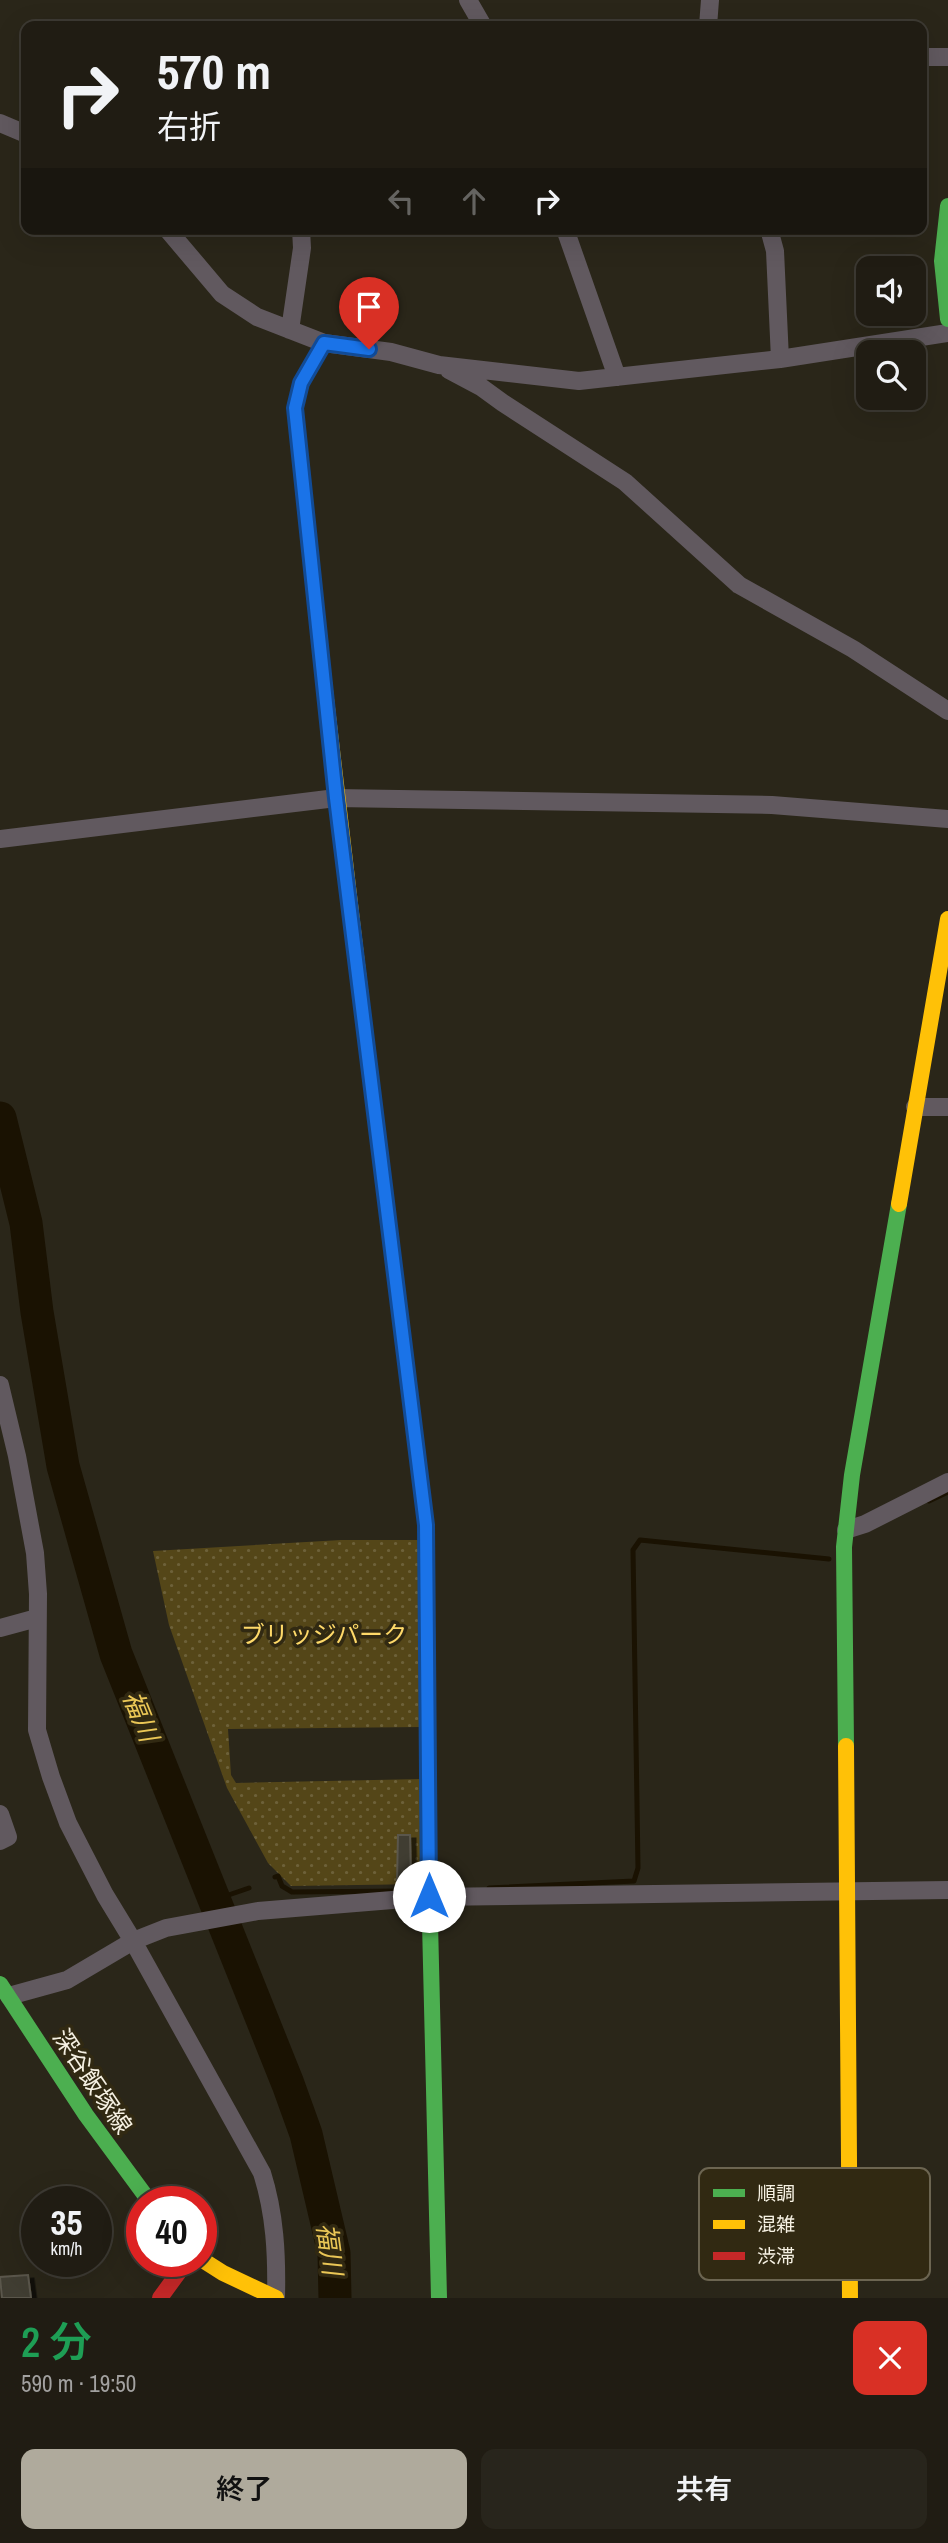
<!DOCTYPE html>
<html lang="ja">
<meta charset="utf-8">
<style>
:root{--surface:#201c13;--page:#28251c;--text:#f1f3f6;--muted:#a2a1a0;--line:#3d3a33;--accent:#afaa9c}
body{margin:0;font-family:"Archivo Narrow","Noto Sans JP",sans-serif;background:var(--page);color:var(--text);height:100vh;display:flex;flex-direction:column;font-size:26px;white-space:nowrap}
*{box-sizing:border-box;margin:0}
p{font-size:23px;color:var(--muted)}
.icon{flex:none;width:38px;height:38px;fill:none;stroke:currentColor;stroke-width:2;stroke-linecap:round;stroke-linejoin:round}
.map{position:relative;height:2298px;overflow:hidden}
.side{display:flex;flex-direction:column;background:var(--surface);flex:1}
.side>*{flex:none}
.hud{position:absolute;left:21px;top:21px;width:906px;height:214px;border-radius:14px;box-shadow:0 7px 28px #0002,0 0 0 2px var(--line);background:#201c13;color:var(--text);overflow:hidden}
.controls{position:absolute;left:856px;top:256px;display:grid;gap:14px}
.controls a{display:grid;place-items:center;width:70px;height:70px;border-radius:14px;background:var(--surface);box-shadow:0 7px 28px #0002,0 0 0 2px var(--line);font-size:35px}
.speed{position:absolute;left:21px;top:2186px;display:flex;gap:14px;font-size:35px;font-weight:700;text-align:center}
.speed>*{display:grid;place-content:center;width:91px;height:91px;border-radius:50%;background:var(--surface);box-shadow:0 7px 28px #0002,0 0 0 2px var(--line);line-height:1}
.speed small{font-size:18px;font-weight:400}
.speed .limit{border:10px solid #d22;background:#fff;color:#111}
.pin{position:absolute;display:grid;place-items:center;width:60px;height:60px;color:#fff;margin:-72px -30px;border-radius:50% 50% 50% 0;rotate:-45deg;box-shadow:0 0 7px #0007}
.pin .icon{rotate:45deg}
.me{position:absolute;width:77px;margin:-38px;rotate:0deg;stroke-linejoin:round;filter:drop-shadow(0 0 5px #0008)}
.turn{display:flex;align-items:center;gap:24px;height:147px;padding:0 21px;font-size:32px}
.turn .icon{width:91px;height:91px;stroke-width:2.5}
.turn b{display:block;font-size:49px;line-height:60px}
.lanes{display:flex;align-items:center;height:66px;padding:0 21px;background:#0003;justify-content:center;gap:35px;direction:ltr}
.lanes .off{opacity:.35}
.round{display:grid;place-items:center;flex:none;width:74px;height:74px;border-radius:14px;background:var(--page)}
.headline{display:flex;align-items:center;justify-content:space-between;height:119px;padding:0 21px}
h1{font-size:42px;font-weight:600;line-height:52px;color:#1e9e55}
.cta{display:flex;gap:14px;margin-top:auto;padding:14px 21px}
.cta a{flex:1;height:80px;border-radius:14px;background:var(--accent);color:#111;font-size:28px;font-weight:600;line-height:80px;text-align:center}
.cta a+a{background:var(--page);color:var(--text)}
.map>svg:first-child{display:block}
.park{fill:url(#park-dots)}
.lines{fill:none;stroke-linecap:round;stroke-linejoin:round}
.stream{stroke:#1a1202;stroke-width:5}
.river{stroke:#1a1202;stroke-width:33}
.building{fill:#3f3c32;stroke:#5a564b;stroke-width:2;filter:url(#shadow)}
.street{stroke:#61595f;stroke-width:18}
.fast{stroke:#4caf50;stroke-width:16}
.slow{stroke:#ffc107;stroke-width:16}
.jam{stroke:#c62828;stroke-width:16}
.route-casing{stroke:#114b97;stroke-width:18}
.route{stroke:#1a73e8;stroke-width:12}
.labels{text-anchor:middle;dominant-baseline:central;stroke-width:7;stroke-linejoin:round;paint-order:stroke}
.park-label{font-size:24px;fill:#fed969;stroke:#312912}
.street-label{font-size:24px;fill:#f6f1e3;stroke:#312912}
.water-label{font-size:26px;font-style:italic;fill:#ebc756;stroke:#312912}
.key{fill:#312912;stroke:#6c6551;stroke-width:2}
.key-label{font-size:19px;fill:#f6f1e3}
</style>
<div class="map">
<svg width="948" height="2298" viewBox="0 0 948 2298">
<defs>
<pattern id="park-dots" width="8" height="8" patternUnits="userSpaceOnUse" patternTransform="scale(1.75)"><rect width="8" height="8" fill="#544618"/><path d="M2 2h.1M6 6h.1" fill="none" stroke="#6d6139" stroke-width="1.8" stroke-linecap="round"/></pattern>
<filter id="shadow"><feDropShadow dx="5.5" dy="3.5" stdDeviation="0" flood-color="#0009"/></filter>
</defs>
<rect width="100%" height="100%" fill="#2a2619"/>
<path class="park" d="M341,1540H418L421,1727L228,1729L231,1775L236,1783L422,1779L424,1884L291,1886L268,1863L227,1788L169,1625L153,1551Z"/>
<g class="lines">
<path class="stream" d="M929,1501L948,1492
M275,1877L278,1876L282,1886L292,1892L402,1891
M489,1888L634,1881L638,1868L633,1550L640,1540L829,1559
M214,1900L249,1888"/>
<path class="river" d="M0,1118L26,1223L37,1312L63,1466L116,1654L288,2084L306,2134L334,2253L335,2298"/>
</g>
<path class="building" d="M398,1835H410L411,1880L397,1881Z
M28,2275L31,2298H2L0,2277Z"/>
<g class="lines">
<path class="street" d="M468,0L483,26
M708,26L710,0
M922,57H948
M0,123L26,134
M167,229L222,294L257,317L324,343L391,352L439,365L579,381L780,359L948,333
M565,229L617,377
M769,229L775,251L780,359
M290,330L302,248L301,229
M449,370L481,387L503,403L625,482L739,585L853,649L948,711
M0,839L336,798L772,805L948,819
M915,1107H948
M0,1385L17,1456L35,1553L38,1594L37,1730L51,1777L68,1823L105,1895L133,1941L262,2173C275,2214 277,2255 276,2298
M846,1530L865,1524L948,1482
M0,1628L37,1618
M0,1814L8,1837L0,1841
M9,1996L67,1980L133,1941L166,1928L258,1911L429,1897L948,1890"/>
<path class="fast" d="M948,206L942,261L948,319
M361,998L426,1525V1548
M846,1746L844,1547L852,1475L899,1204
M429,1881L439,2298
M0,1984L86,2115L150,2202"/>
<path class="slow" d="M319,639L361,998
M899,1204L948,919
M426,1548L429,1881
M846,1746L850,2298
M201,2259L223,2273L276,2298"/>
<path class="jam" d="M319,639L295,408L301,383L324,343
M160,2298L187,2261"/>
</g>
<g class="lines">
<defs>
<path id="route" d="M369,349L324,343L301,383L295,408L336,798L426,1525L429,1896"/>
</defs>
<use href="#route" class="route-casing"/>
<use href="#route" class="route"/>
</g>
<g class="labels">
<g class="park-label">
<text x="324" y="1634">ブリッジパーク</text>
</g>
<g class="street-label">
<text transform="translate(93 2081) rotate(56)">深谷飯塚線</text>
</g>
<g class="water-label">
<text transform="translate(141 1716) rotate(68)">福川</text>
<text transform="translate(330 2249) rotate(82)">福川</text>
</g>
</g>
<rect x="699" y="2168" width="231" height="112" rx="10" class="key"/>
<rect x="713" y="2189" width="32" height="8" fill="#4caf50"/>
<rect x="713" y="2220" width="32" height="9" fill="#ffc107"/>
<rect x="713" y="2252" width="32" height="8" fill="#c62828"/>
<g class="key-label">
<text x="757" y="2200">順調</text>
<text x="757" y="2231">混雑</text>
<text x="757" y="2263">渋滞</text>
</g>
</svg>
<div class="controls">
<a><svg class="icon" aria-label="sound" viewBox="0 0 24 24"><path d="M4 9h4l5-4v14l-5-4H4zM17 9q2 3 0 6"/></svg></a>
<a><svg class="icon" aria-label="search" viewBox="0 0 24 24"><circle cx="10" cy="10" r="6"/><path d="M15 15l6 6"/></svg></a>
</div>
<div class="speed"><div>35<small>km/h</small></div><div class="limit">40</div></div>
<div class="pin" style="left:369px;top:349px;background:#d93025"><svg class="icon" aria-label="arrive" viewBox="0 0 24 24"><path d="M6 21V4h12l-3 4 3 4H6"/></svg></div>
<svg class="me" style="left:429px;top:1896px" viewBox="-20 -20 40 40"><circle r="19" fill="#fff"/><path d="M0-13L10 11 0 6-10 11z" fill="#1a73e8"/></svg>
<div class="hud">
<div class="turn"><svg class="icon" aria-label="right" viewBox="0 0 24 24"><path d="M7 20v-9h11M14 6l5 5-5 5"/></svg><div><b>570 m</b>右折</div></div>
<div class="lanes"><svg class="icon off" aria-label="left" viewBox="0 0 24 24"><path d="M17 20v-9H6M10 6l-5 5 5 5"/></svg><svg class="icon off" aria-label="ahead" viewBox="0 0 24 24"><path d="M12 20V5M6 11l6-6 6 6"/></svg><svg class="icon" aria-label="right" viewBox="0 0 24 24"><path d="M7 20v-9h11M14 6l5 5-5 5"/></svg></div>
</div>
</div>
<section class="side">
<div class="headline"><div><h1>2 分</h1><p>590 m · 19:50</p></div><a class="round" style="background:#d93025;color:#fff"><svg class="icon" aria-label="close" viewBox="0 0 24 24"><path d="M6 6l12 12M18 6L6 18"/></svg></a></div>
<div class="cta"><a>終了</a><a>共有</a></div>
</section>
